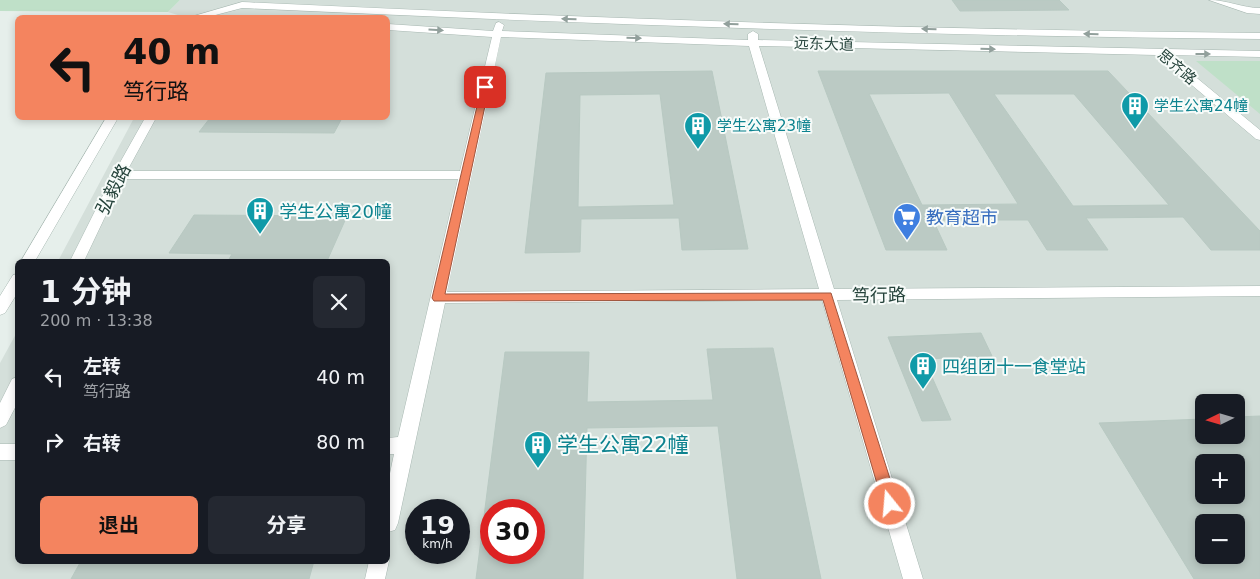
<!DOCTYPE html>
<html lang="zh">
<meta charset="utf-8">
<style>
:root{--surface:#171b24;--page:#242831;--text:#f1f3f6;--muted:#9ea1a6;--accent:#f4845f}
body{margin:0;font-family:"DejaVu Sans","Noto Sans SC",sans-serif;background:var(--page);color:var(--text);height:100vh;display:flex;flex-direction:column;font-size:19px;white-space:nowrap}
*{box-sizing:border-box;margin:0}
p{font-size:16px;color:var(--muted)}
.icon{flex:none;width:28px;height:28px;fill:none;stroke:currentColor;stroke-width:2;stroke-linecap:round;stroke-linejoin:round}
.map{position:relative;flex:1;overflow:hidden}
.details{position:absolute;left:15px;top:259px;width:375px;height:305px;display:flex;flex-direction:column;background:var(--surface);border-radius:8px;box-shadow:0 2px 8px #0003}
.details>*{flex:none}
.hud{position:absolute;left:15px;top:15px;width:375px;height:105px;border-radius:8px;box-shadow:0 2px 8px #0003;background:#f4845f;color:#111;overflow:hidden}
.needle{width:32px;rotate:265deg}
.fabs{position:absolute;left:1195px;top:394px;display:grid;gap:10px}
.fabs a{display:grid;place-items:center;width:50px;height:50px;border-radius:8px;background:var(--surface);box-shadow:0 2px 8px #0003;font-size:25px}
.speed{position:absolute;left:405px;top:499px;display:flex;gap:10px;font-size:25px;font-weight:700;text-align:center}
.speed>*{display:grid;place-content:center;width:65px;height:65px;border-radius:50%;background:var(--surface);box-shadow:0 2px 8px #0003;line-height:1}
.speed small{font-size:12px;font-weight:400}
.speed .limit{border:8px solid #d22;background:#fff;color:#111}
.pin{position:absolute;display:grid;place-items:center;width:42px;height:42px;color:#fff;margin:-21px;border-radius:10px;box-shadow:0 2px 8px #0006}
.me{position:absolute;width:55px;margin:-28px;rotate:343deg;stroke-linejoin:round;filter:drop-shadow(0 0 4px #0008)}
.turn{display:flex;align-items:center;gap:18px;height:105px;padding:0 25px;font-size:22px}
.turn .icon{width:65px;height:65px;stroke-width:2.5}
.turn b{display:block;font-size:35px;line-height:42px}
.round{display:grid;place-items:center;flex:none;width:52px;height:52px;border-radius:8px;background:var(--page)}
.head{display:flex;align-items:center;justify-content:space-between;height:85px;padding:0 25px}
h1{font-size:30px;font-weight:700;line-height:38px}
.primary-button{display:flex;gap:10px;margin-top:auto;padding:10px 25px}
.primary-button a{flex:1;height:58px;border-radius:8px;background:var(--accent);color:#111;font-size:20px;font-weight:700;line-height:58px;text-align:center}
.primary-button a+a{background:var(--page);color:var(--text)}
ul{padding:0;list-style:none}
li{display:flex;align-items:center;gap:15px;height:65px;padding:0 25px}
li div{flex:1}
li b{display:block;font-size:19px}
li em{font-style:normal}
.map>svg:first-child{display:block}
.built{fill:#d4dfda;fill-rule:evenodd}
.green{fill:#bfe0c8}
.building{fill:#bbcac4;stroke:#b8c9c2;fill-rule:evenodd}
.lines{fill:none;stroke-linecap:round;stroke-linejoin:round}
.minor-casing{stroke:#a8b8b2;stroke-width:1}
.minor{fill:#fff;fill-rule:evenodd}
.oneway{fill:#92a09c}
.route{fill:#f4845f;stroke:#9f563e}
.labels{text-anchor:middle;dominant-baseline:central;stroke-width:4;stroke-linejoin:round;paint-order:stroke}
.far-street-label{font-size:15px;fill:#24423a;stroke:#f7fbf9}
.far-culture-label{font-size:15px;fill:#0d838f;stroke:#f7fbf9;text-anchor:start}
.street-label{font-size:18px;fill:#24423a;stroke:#f7fbf9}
.culture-label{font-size:18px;fill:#0d838f;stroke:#f7fbf9;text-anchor:start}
.shop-label{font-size:18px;fill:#366cbe;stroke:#f7fbf9;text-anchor:start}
.near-culture-label{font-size:21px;fill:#0d838f;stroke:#f7fbf9;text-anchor:start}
</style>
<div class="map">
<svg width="1260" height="579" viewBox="0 0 1260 579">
<rect width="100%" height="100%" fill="#e6efeb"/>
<path class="built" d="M180,0H1260V579H0V363L17,332L18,561H388V261H58L134,118H388V18L184,17L168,12ZM1204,402H1236V435H1204ZM1204,462H1236V495H1204ZM416,510H459V552H416ZM491,510H534V552H491ZM1204,522H1236V555H1204Z"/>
<path class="green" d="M0,0H180L168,12L0,11Z
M1196,61H1260V114Z"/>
<path class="building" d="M952,0H1059L1069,10L960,11Z
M712,71L748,249L682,250L679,218L581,219L580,252L525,253L546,73ZM660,94L674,205L578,207L580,95Z
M818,71H1108L1260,231V250H1211L1183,217L1086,218L1108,250H1047L1028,220H933L947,250H886ZM949,93L1018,204L922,205L869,94ZM994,94H1074L1169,205L1073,206Z
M210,118H342L334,133L199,132Z
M194,215L347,216L327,261H228L232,254L169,253Z
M981,333L992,356L924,359L951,420L922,421L888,337Z
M773,348L821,579H737L718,426L587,428L583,579H476L505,352H589L587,402L713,400L707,349ZM491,510H534V552H491Z
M1260,416V579H1194L1099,423L1204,419V435H1236V417ZM1204,462H1236V495H1204ZM1204,522H1236V555H1204Z
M81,561H314L309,579H71Z"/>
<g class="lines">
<defs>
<path id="minor" d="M1209,0C1227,0 1243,8 1260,8V14L1247,13Z
M242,2C581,18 921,30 1260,33V39C921,36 581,24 242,8L204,18H187Z
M499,22L504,25L502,31L748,40V34L753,31L758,34V40L1260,51V57L1169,55L1260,130V140L1256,139L1156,55L759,46L834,289L1260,286V296L837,300L923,579H903L822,300L445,303L398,523L395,530L388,532V483L394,454H388V438L398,437L458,179H123L84,261H70L113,175L145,118H156L127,171H460L492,37L388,30V24L493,31L496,23ZM501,37L749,46L819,289L447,292Z
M106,118H118L35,261H21Z
M18,274V292L5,313L0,315V296L13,275Z
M18,377V402L6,425L0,428V403L12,379Z
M0,444H18V460H0Z
M388,557L389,561L385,579H365L369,561H388Z"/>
</defs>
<use href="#minor" class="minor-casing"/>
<use href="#minor" class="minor"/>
</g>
<defs><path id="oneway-solid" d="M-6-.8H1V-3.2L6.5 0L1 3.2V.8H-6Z" transform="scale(1.25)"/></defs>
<g class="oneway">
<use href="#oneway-solid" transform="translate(569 19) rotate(-178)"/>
<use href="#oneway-solid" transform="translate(731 24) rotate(-178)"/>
<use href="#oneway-solid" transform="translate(929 29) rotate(-178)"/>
<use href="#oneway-solid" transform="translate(436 30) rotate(3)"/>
<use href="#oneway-solid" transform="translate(1091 34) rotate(-178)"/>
<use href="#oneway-solid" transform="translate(634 38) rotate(2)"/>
<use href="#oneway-solid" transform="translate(988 49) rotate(2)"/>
<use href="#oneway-solid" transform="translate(1203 54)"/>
</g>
<path class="route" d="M482,85L489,87L445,294L831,293L898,504L895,508L890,510L885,508L883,504L823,300L434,301L432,298Z"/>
<defs>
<symbol id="building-pin" viewBox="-11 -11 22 30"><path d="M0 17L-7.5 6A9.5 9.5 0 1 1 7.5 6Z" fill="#0f9aa8" stroke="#f7fbf9"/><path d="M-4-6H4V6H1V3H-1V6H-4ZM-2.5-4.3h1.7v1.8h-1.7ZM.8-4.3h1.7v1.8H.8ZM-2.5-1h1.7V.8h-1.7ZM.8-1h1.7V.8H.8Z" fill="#fff"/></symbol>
<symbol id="supermarket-pin" viewBox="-11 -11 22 30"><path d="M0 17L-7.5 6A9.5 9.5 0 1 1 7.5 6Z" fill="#3f7fe0" stroke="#f7fbf9"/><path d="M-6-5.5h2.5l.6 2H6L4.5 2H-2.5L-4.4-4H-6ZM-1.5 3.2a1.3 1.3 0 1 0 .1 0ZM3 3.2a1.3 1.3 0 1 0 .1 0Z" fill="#fff"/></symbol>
</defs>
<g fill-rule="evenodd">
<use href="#building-pin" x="1119" y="90" width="32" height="43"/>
<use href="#building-pin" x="682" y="110" width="32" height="43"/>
<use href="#building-pin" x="244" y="195" width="32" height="43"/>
<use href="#supermarket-pin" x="891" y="201" width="32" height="43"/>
<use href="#building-pin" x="907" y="350" width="32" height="43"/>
<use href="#building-pin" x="522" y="429" width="32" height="43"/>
</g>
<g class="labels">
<g class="far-street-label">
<text transform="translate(824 44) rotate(2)">远东大道</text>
<text transform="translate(1177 67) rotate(40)">思齐路</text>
</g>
<g class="far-culture-label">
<text x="1154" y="106">学生公寓24幢</text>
<text x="717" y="126">学生公寓23幢</text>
</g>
<g class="street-label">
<text transform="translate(113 189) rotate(-63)">弘毅路</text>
<text transform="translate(879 295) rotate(-1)">笃行路</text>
</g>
<g class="culture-label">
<text x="279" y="211">学生公寓20幢</text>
<text x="942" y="366">四组团十一食堂站</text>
</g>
<g class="shop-label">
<text x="926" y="217">教育超市</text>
</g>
<g class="near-culture-label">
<text x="557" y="445">学生公寓22幢</text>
</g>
</g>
</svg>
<div class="fabs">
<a><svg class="needle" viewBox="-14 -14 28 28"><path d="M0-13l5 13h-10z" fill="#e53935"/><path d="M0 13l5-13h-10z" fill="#9ea1a6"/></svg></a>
<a>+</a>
<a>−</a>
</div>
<div class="speed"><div>19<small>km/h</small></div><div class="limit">30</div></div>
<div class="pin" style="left:485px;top:87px;background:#d93025"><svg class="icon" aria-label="arrive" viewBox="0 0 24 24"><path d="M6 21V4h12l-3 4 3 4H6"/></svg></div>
<svg class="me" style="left:890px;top:504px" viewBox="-20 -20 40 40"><circle r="17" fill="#f4845f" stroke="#fff" stroke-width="3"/><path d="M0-11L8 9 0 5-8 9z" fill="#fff"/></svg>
<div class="hud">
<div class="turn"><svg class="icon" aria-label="left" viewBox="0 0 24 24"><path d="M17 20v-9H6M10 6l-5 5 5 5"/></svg><div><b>40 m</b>笃行路</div></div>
</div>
<section class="details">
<div class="head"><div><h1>1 分钟</h1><p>200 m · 13:38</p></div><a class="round"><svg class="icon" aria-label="close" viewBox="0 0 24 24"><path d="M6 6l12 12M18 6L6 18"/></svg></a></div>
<ul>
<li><svg class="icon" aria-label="left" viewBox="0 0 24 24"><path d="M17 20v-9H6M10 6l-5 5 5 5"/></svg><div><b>左转</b><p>笃行路</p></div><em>40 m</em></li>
<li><svg class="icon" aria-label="right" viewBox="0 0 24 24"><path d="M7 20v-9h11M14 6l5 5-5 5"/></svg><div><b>右转</b></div><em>80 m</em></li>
</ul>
<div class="primary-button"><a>退出</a><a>分享</a></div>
</section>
</div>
